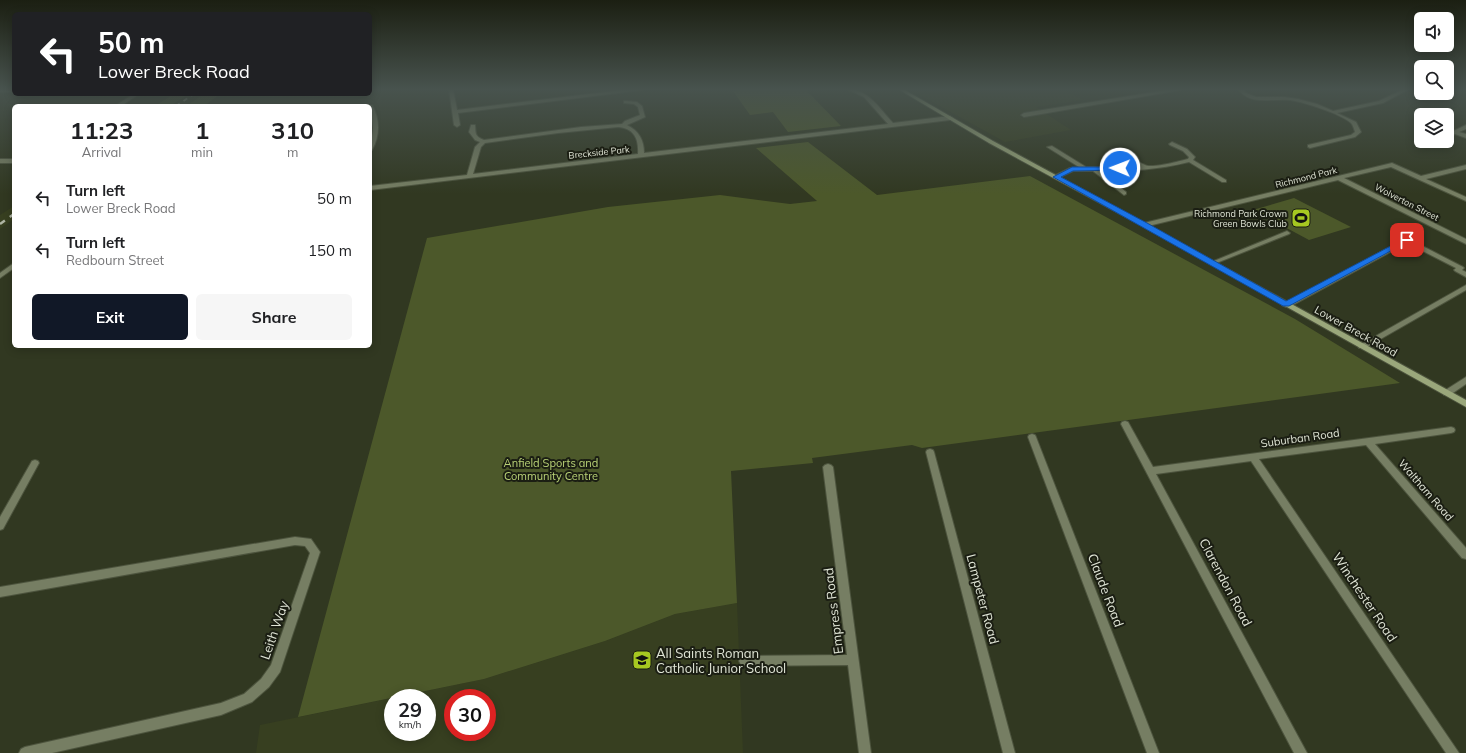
<!DOCTYPE html>
<style>
:root{--surface:#fff;--page:#f6f6f6;--text:#202124;--muted:#757577;--accent:#111827}
body{margin:0;font-family:Mulish,sans-serif;background:var(--page);color:var(--text);height:100vh;display:flex;flex-direction:column;font-size:15px;white-space:nowrap}
*{box-sizing:border-box;margin:0}
p{font-size:13px;color:var(--muted)}
.icon{flex:none;width:22px;height:22px;fill:none;stroke:currentColor;stroke-width:2;stroke-linecap:round;stroke-linejoin:round}
.map{position:relative;flex:1;overflow:hidden}
.details{position:absolute;left:12px;top:104px;width:360px;height:244px;display:flex;flex-direction:column;background:var(--surface);border-radius:6px;box-shadow:0 2px 10px #0003}
.details>*{flex:none}
.top-card{position:absolute;left:12px;top:12px;width:360px;height:84px;border-radius:6px;box-shadow:0 2px 10px #0003;background:#202124;color:#fff;overflow:hidden}
.buttons{position:absolute;left:1414px;top:12px;display:grid;gap:8px}
.buttons a{display:grid;place-items:center;width:40px;height:40px;border-radius:6px;background:var(--surface);box-shadow:0 2px 10px #0003;font-size:20px}
.speed{position:absolute;left:384px;top:689px;display:flex;gap:8px;font-size:20px;font-weight:700;text-align:center}
.speed>*{display:grid;place-content:center;width:52px;height:52px;border-radius:50%;background:var(--surface);box-shadow:0 2px 10px #0003;line-height:1}
.speed small{font-size:10px;font-weight:400}
.speed .limit{border:6px solid #d22;background:#fff;color:#111}
.pin{position:absolute;display:grid;place-items:center;width:34px;height:34px;color:#fff;margin:-17px;border-radius:8px;box-shadow:0 2px 6px #0006}
.me{position:absolute;width:44px;margin:-22px;rotate:271deg;stroke-linejoin:round;filter:drop-shadow(0 0 3px #0008)}
.turn{display:flex;align-items:center;gap:14px;height:84px;padding:0 20px;font-size:18px}
.turn .icon{width:52px;height:52px;stroke-width:2.5}
.turn b{display:block;font-size:28px;line-height:34px}
.eta{display:flex;justify-content:space-evenly;align-items:center;height:68px;text-align:center}
.eta b{font-size:24px;font-weight:700;line-height:28px}
.primary-button{display:flex;gap:8px;margin-top:auto;padding:8px 20px}
.primary-button a{flex:1;height:46px;border-radius:6px;background:var(--accent);color:#fff;font-size:16px;font-weight:700;line-height:46px;text-align:center}
.primary-button a+a{background:var(--page);color:var(--text)}
ul{padding:0;list-style:none}
li{display:flex;align-items:center;gap:12px;height:52px;padding:0 20px}
li div{flex:1}
li b{display:block;font-size:15px}
li em{font-style:normal}
.map>svg:first-child{display:block}
.built{fill:#373f20;fill-rule:evenodd}
.green{fill:#4c582a}
.lines{fill:none;stroke-linecap:round;stroke-linejoin:round}
.street-casing{stroke:#4d543e;stroke-width:2}
.secondary-casing{stroke:#4d543e;stroke-width:2}
.street{fill:#767e63;fill-rule:evenodd}
.secondary{fill:#9aa77b;fill-rule:evenodd}
.rail-far1{stroke:#aeb4a3;stroke-width:2;stroke-dasharray:4.5 4.5;stroke-linecap:butt}
.rail{stroke:#aeb4a3;stroke-width:2.5;stroke-dasharray:6 6;stroke-linecap:butt}
.route{fill:#1a73e8;stroke:#114b97}
.labels{text-anchor:middle;dominant-baseline:central;stroke-width:4;stroke-linejoin:round;paint-order:stroke}
.far-street-label{font-size:9px;fill:#e0e5d6;stroke:#1b1e13}
.far-poi-label{font-size:9px;fill:#e0e5d6;stroke:#1b1e13;text-anchor:end}
.street-label{font-size:11px;fill:#e0e5d6;stroke:#1b1e13}
.park-label{font-size:11px;fill:#bad377;stroke:#1b1e13}
.near-street-label{font-size:13px;fill:#e0e5d6;stroke:#1b1e13}
.near-poi-label{font-size:13px;fill:#e0e5d6;stroke:#1b1e13;text-anchor:start}
</style>
<div class="map">
<svg width="1466" height="753" viewBox="0 0 1466 753">
<rect width="100%" height="100%" fill="#313821"/>
<path class="built" d="M909,89H1063L1083,100L1036,107L1071,130L1005,142Z
M189,94H204L186,106H170Z
M14,206V219L0,229V215Z
M737,603L743,753H256L260,725L484,679L605,641L675,614ZM393,698H427V732H393ZM453,698H487V732H453Z"/>
<path class="green" d="M752,89H805L841,126L788,132L773,112L750,115L733,91Z
M174,94H189L170,106H155Z
M204,94H220L204,106H186Z
M808,142L877,195L1030,176L1295,319L1400,383L922,448L912,445L812,458L813,463L731,471L737,603L675,614L605,641L484,679L298,717L427,238L608,207L720,195L790,204L817,201L756,148Z
M1294,198L1351,227L1309,240L1253,210Z"/>
<g class="lines">
<defs>
<path id="street" d="M449,89H453L457,110L631,89H644L642,90L458,113L460,125L457,127L454,125Z
M847,89C868,89 880,109 893,123L950,116L953,118L950,120L370,190V186L467,175L475,147L480,142L475,140L469,132L471,125H475C476,133 474,136 484,140L581,127L622,124L625,121L640,115L638,107L634,104L624,103V101H626L637,102L642,106L645,117L627,125C639,131 644,140 644,153L888,124L864,97ZM618,127C634,128 639,139 638,154L473,174L481,147L485,143L558,133Z
M1173,89H1183L1181,90L1024,117L1021,115L1024,113Z
M1238,89H1243L1246,93L1256,97H1284L1298,99L1317,104L1333,111L1379,101L1404,89H1409L1383,103L1337,113L1356,122L1361,132L1355,137L1310,148L1308,147V145L1351,135L1355,132C1354,129 1353,125 1351,123C1341,114 1304,102 1290,100C1272,98 1250,106 1238,89Z
M0,90H14V92H0Z
M134,94H139L121,106H115Z
M356,105H372C380,119 380,136 372,150L370,151L373,128L370,106H356Z
M1466,125V129L1459,132L1466,134V138L1455,134L1447,138V134Z
M1433,141H1440L1435,144L1433,143Z
M1172,142L1187,149L1195,157L1193,160L1226,180V182H1222L1189,162C1157,170 1132,171 1100,171L1126,192V194L1124,195L1093,171H1073L1058,178H1054V176L1070,168L1079,167L1047,147L1052,146L1086,167H1117L1116,162L1121,158C1133,157 1135,161 1145,165C1151,169 1180,161 1188,159L1189,157L1183,151L1170,145L1169,144ZM1122,162H1130L1139,167H1123Z
M0,159H14V163H0Z
M1392,163L1421,176L1466,165V169L1426,179L1466,197V201L1391,167L1344,178L1466,239V244L1338,180L1144,227L1141,225L1144,223Z
M1287,231L1290,233L1289,234L1214,264L1212,265L1209,263Z
M1407,238L1463,267L1464,268L1462,270L1466,272V277L1455,271L1454,270L1456,268L1407,243L1289,307H1286L1282,305Z
M14,263V268L0,278V273Z
M1466,285V290L1365,348H1359L1358,346Z
M1466,377V384L1450,395H1444L1443,393L1444,391Z
M1125,421L1128,422L1153,467L1451,427L1454,428L1455,430L1454,432L1451,433L1375,444L1466,548V559L1462,558L1366,445L1259,459L1459,753H1446L1251,461L1156,474L1307,753H1294L1121,424L1122,422Z
M1032,434L1035,435L1036,437L1159,753H1147L1028,437L1029,435Z
M930,449L933,450L934,452L1015,753H1003L926,452L927,450Z
M35,460L38,461L39,463L3,529L0,530V517L32,461Z
M828,464L831,465L833,467L871,753H859L848,665L745,666L741,665L739,661L741,657L745,656L847,655L823,467L825,465Z
M295,537L311,539L320,552L280,672L269,687L252,702L221,715L52,753H19L21,749L25,747L221,703L244,694L261,679L271,665L310,553L305,546L295,545L0,597V587Z"/>
<path id="secondary" d="M898,89H903L993,141L1146,224L1466,400V407L1142,226L989,143Z"/>
</defs>
<use href="#street" class="street-casing"/>
<use href="#secondary" class="secondary-casing"/>
<use href="#street" class="street"/>
<use href="#secondary" class="secondary"/>
<path class="rail-far1" d="M176,106L194,94"/>
<path class="rail" d="M0,224L14,214"/>
</g>
<linearGradient id="sky" x2="0" y2="1"><stop stop-color="#1b1f12"/><stop offset="0.46" stop-color="#48534e"/><stop offset="1" stop-color="#48534e" stop-opacity="0"/></linearGradient>
<rect width="1466" height="194" fill="url(#sky)"/>
<path class="route" d="M1122,167V170H1120L1073,171L1061,177L1147,223L1286,301L1404,239L1411,240L1289,306H1283L1053,177L1072,167Z"/>
<defs>
<symbol id="stadium-square" viewBox="-11 -11 22 22"><rect x="-9" y="-9" width="18" height="18" rx="4" fill="#a6c821" stroke="#1b1e13"/><path d="M0-5a6.5 5 0 1 0 0 10a6.5 5 0 1 0 0-10ZM-3.5-1.8h7v3.6h-7Z" fill="#111"/></symbol>
<symbol id="school-square" viewBox="-11 -11 22 22"><rect x="-9" y="-9" width="18" height="18" rx="4" fill="#a6c821" stroke="#1b1e13"/><path d="M0-5L7-2L0 1L-7-2ZM-4 1L0 2.5L4 1V4Q0 6-4 4Z" fill="#111"/></symbol>
</defs>
<g fill-rule="evenodd">
<use href="#stadium-square" x="1290" y="207" width="22" height="22"/>
<use href="#school-square" x="631" y="649" width="22" height="22"/>
</g>
<g class="labels">
<g class="far-street-label">
<text transform="translate(599 152) rotate(-6)">Breckside Park</text>
<text transform="translate(1306 177) rotate(-14)">Richmond Park</text>
<text transform="translate(1407 202) rotate(27)">Wolverton Street</text>
</g>
<g class="far-poi-label">
<text x="1287" y="213">Richmond Park Crown<tspan x="1287" dy="10">Green Bowls Club</tspan></text>
</g>
<g class="street-label">
<text transform="translate(1356 331) rotate(29)">Lower Breck Road</text>
<text transform="translate(1300 438) rotate(-8)">Suburban Road</text>
<text transform="translate(1426 490) rotate(49)">Waltham Road</text>
</g>
<g class="park-label">
<text x="551" y="463">Anfield Sports and<tspan x="551" dy="13">Community Centre</tspan></text>
</g>
<g class="near-street-label">
<text transform="translate(1226 582) rotate(62)">Clarendon Road</text>
<text transform="translate(1106 590) rotate(69)">Claude Road</text>
<text transform="translate(1365 597) rotate(56)">Winchester Road</text>
<text transform="translate(983 599) rotate(75)">Lampeter Road</text>
<text transform="translate(833 611) rotate(-97)">Empress Road</text>
<text transform="translate(274 630) rotate(-71)">Leith Way</text>
</g>
<g class="near-poi-label">
<text x="656" y="653">All Saints Roman<tspan x="656" dy="15">Catholic Junior School</tspan></text>
</g>
</g>
</svg>
<div class="buttons">
<a><svg class="icon" aria-label="sound" viewBox="0 0 24 24"><path d="M4 9h4l5-4v14l-5-4H4zM17 9q2 3 0 6"/></svg></a>
<a><svg class="icon" aria-label="search" viewBox="0 0 24 24"><circle cx="10" cy="10" r="6"/><path d="M15 15l6 6"/></svg></a>
<a><svg class="icon" aria-label="layers" viewBox="0 0 24 24"><path d="M12 4l9 5-9 5-9-5zM3 14l9 5 9-5"/></svg></a>
</div>
<div class="speed"><div>29<small>km/h</small></div><div class="limit">30</div></div>
<div class="pin" style="left:1407px;top:240px;background:#d93025"><svg class="icon" aria-label="arrive" viewBox="0 0 24 24"><path d="M6 21V4h12l-3 4 3 4H6"/></svg></div>
<svg class="me" style="left:1120px;top:168px" viewBox="-20 -20 40 40"><circle r="17" fill="#1a73e8" stroke="#fff" stroke-width="3"/><path d="M0-11L8 9 0 5-8 9z" fill="#fff"/></svg>
<div class="top-card">
<div class="turn"><svg class="icon" aria-label="left" viewBox="0 0 24 24"><path d="M17 20v-9H6M10 6l-5 5 5 5"/></svg><div><b>50 m</b>Lower Breck Road</div></div>
</div>
<section class="details">
<div class="eta">
<div><b>11:23</b><p>Arrival</p></div>
<div><b>1</b><p>min</p></div>
<div><b>310</b><p>m</p></div>
</div>
<ul>
<li><svg class="icon" aria-label="left" viewBox="0 0 24 24"><path d="M17 20v-9H6M10 6l-5 5 5 5"/></svg><div><b>Turn left</b><p>Lower Breck Road</p></div><em>50 m</em></li>
<li><svg class="icon" aria-label="left" viewBox="0 0 24 24"><path d="M17 20v-9H6M10 6l-5 5 5 5"/></svg><div><b>Turn left</b><p>Redbourn Street</p></div><em>150 m</em></li>
</ul>
<div class="primary-button"><a>Exit</a><a>Share</a></div>
</section>
</div>
